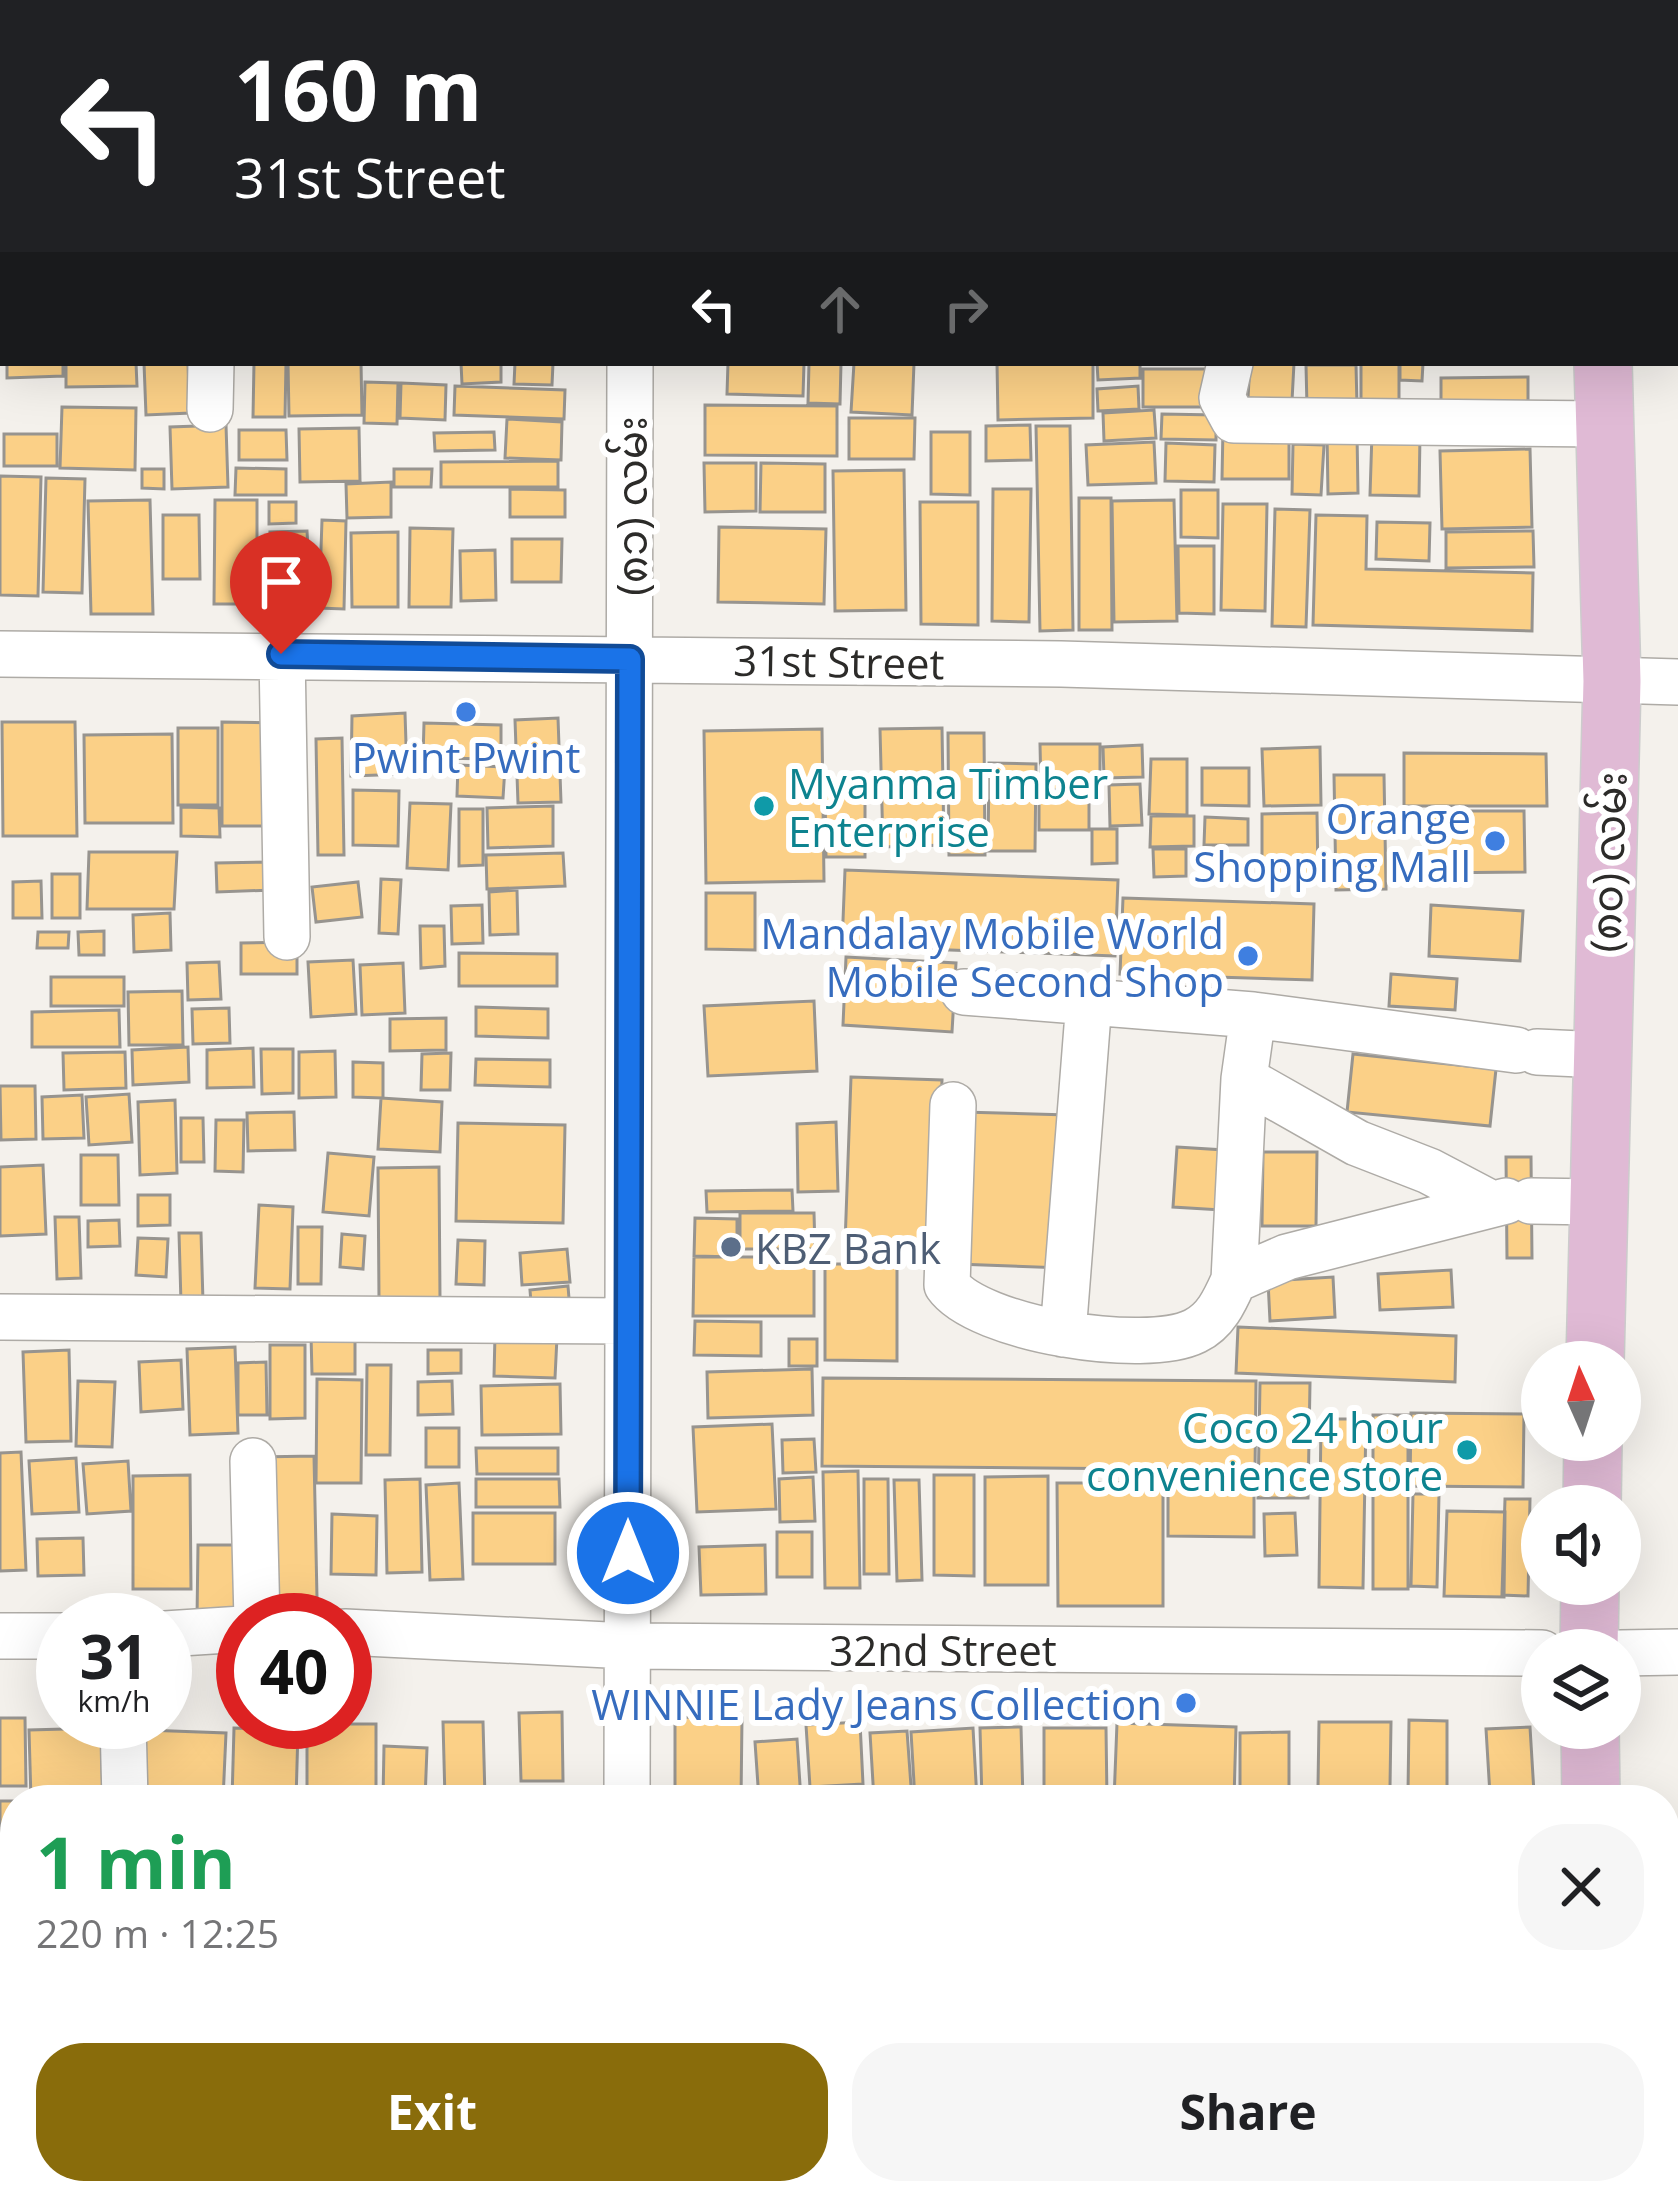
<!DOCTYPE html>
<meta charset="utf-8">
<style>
:root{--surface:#fff;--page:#f6f6f6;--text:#202124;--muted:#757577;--accent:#896c0b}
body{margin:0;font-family:"Open Sans","Noto Sans Myanmar",sans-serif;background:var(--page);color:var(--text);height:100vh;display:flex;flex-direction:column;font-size:45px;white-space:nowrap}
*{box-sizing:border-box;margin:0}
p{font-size:39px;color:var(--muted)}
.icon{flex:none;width:66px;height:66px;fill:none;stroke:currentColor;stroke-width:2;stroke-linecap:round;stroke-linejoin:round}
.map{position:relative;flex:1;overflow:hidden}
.details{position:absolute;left:0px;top:1785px;width:1680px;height:420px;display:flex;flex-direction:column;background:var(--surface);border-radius:48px 48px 0 0;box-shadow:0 12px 48px #0002}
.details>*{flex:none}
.top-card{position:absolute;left:0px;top:0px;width:1680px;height:366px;box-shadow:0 12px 48px #0002;background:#202124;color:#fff;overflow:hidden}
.needle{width:78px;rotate:357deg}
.fabs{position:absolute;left:1521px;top:1341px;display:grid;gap:24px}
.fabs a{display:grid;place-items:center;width:120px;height:120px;border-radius:50%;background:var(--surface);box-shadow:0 12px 48px #0002;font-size:60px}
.speed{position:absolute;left:36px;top:1593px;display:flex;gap:24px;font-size:60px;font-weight:700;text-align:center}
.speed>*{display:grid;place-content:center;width:156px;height:156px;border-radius:50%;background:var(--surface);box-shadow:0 12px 48px #0002;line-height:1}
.speed small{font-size:30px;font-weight:400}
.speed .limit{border:18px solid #d22;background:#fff;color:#111}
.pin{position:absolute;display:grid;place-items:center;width:102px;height:102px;color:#fff;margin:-123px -51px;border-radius:50% 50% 50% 0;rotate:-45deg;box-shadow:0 0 12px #0007}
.pin .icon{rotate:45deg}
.me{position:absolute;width:132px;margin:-66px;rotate:0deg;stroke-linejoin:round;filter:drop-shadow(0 0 9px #0008)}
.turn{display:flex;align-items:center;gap:42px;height:252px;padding:0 36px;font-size:54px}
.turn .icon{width:156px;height:156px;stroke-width:2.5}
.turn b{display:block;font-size:84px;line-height:102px}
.lanes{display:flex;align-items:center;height:114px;padding:0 36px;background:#0003;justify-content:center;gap:60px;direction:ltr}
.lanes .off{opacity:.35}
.round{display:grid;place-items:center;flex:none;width:126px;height:126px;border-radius:48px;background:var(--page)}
.headline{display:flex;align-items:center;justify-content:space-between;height:204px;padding:0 36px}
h1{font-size:72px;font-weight:700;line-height:90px;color:#1e9e55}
.primary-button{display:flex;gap:24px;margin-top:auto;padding:24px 36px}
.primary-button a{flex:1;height:138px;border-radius:48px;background:var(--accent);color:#fff;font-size:48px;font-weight:700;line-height:138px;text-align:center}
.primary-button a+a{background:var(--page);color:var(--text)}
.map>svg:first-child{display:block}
.building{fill:#fbd087;stroke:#97948f;stroke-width:3}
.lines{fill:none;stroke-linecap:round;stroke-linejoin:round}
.minor-casing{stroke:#aeaba6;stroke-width:48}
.major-casing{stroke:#ccc;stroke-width:60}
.minor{stroke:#fff;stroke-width:45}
.major{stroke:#e0bad5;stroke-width:57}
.route-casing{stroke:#114b97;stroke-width:30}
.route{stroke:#1a73e8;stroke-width:21}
.shop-dot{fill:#3f7fe0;stroke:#fff;stroke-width:4.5}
.culture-dot{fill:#0f9aa8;stroke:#fff;stroke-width:4.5}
.service-dot{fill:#5c6f8a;stroke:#fff;stroke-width:4.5}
.labels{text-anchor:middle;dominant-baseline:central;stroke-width:12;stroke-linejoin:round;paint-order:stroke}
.street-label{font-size:42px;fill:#2c2b29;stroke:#fff}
.shop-label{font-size:42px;fill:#366cbe;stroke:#fff;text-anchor:end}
.culture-label{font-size:42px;fill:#0d838f;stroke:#fff;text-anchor:start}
.service-label{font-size:42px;fill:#4e5e75;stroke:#fff;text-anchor:start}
</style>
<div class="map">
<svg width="1678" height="2205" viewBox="0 0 1678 2205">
<rect width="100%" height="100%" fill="#f4f1ec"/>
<path class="building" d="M7,363H63V376L7,378Z
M66,363H136L137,386L66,387Z
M144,363H188L190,413L146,415Z
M254,363H286L285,417H253Z
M288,363H361L362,415L289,416Z
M461,363H501V382L462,384Z
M515,363H553L552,385L514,384Z
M728,363H804L803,396L727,394Z
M809,363H841L840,404L808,403Z
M854,363H914L912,415L851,412Z
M997,363H1093V418L998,420Z
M1097,363H1140V378L1098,380Z
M1250,363H1294L1292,401L1248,398Z
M1361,363H1399V410H1361Z
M1400,363H1423L1422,381L1400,380Z
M1306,365H1356L1357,406L1307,407Z
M1143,369H1214V407H1143Z
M1528,377V412H1441V378Z
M365,382L398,383L397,424L364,423Z
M401,383L446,385L445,420L400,418Z
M455,386L565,390L564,419L454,415Z
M1138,386L1139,409L1098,411L1097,389Z
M705,405L837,406V456L705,455Z
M62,407L136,408L135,470L60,468Z
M1154,410L1156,438L1104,441L1103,413Z
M1162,414L1216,415V440L1161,439Z
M849,418H915L914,459H849Z
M507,419L562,422L561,460L505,458Z
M226,425L228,487L172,489L170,427Z
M1030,425L1031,460L986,461V426Z
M1036,426H1070L1073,630L1040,631Z
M359,428L360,481L300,482L299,429Z
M1223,428L1289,429V479H1222Z
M239,430H286L287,460H239Z
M494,432L495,450L435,451L434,433Z
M931,432H970V495L931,494Z
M1372,433L1420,435L1419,496L1370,495Z
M4,434H57V466H4Z
M1327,434H1357L1358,493L1328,494Z
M1154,442L1156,483L1088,485L1086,445Z
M1166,443L1215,445L1214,482L1165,481Z
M1293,444L1324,445L1321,495L1292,494Z
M1530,449L1532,527L1442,529L1440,451Z
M558,461V487H441V462Z
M704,463H756V511L705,512Z
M761,463L825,464V512H760Z
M236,468L286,469V495H235Z
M142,469H164V489L142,488Z
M394,469H432L431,487H394Z
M904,470L906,610L835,611L833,471Z
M0,476L41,477L38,596L0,595Z
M46,478L85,479L82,593L43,592Z
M391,482V517L347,518L346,484Z
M510,489L565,490V517H510Z
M993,489H1031L1029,622L992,621Z
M1181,490H1218V538L1181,537Z
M1079,498H1111L1112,630H1079Z
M150,500L153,614H91L88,501Z
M215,500H257V604H214Z
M1174,500L1177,621L1114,622L1112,501Z
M269,502H296V523L269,524Z
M920,502H978V625L921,624Z
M1223,504H1267L1265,611L1221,610Z
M1275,509L1310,510L1306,627L1272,626Z
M163,515H199L200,579H163Z
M1316,515L1367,516L1366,569L1533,573L1532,631L1313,625Z
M322,520L346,521L344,609L319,608Z
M1377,522L1430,523L1429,561L1376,559Z
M719,527L826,529L824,604L718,602Z
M410,528L453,529L451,607H409Z
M307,531L311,604L274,606L270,532Z
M1533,531L1534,567L1446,568V532Z
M398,532V607H352L351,533Z
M512,539H562L561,582H512Z
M1178,546H1214V614L1179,613Z
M495,550L496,600L461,601L460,551Z
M405,713L407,774L351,776L352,716Z
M558,718L561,802L518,803L515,720Z
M2,722H75L77,836H3Z
M222,722L280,723V826H222Z
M424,723L501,725V759L423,758Z
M178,728H218V805H178Z
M942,728L944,845L883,847L880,729Z
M822,729L824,881L706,883L704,731Z
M948,733H984L985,855H949Z
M172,734L173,823H85L84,735Z
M342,738L344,855H318L316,739Z
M1040,744H1100V789L1041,790Z
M1142,745L1143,777L1104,778L1103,747Z
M1320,747L1321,805L1264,806L1262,749Z
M1404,753L1546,754L1547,806H1404Z
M1151,759H1187V815L1149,814Z
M989,763L1036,764L1035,851H988Z
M458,765L505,767L503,798L457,796Z
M1202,768H1249V806L1202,805Z
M1334,775H1384L1386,889L1336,890Z
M1140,784L1142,825L1110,826L1109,785Z
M825,789H865V857H826Z
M353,790L399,791L398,846L353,845Z
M1089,797V830H1039V798Z
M410,803L451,804L448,870L407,868Z
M553,806V846L488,848L487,808Z
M181,807L219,808L220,837L181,836Z
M459,809H483V865L459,866Z
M1424,811H1524L1525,872L1425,873Z
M1317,813L1318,880L1262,881V814Z
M1151,816H1194V846L1150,847Z
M1205,817L1248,819V845H1204Z
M1092,829H1117V863L1092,864Z
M1153,849H1186V876L1154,877Z
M89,852H177L174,909H87Z
M563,853L565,886L487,889L486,855Z
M272,862L273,890L217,892L216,863Z
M845,870L1118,880L1115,956L842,946Z
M52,874H80V918H52Z
M381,879L401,880L398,934L379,933Z
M41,881L42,918H13V882Z
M358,882L362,917L316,922L312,887Z
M517,890L518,934L490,935L489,892Z
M706,893H755V950L706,949Z
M1123,898L1314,904L1312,980L1120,974Z
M482,905L483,943L452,944L451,906Z
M1431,905L1523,911L1520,961L1429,956Z
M170,913L171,950L134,952L133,915Z
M420,926H444L445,966L421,968Z
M104,931V955H79L78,932Z
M38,932H69L68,948H37Z
M297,942V974H241V943Z
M459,953L557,954V986H459Z
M846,957L956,963L952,1032L843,1025Z
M353,960L356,1014L311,1017L308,962Z
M219,962L221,999L188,1000L187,963Z
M403,963L405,1013L362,1015L360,965Z
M1391,974L1457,979L1455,1010L1389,1006Z
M51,977H124V1006H51Z
M182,991L183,1045H129L128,992Z
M814,1001L817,1071L708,1076L704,1006Z
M476,1007L548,1009V1038L476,1036Z
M229,1008L230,1043L193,1044L192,1009Z
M119,1010L120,1047H32V1012Z
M446,1018V1050L390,1051V1019Z
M188,1047L189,1082L133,1085L132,1050Z
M253,1048L254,1087L207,1088V1050Z
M261,1049H293V1093L262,1094Z
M335,1051L336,1097L299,1098V1052Z
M125,1052L126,1088L64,1090L63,1053Z
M451,1053L450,1090H421L422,1054Z
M1353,1054L1496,1069L1490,1126L1347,1112Z
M476,1059L550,1060V1087L475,1085Z
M353,1062L383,1063V1098L353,1097Z
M851,1077L942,1080L936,1248L845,1244Z
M0,1086H35L36,1139L1,1140Z
M129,1094L132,1142L89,1145L86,1097Z
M82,1095L84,1138L43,1139L42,1097Z
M381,1098L442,1102L440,1152L378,1149Z
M175,1100L177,1173L140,1175L138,1102Z
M294,1112L295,1150L248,1151L247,1113Z
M962,1112L1068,1115L1063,1268L957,1264Z
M181,1118H203L204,1162H181Z
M216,1120H244L243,1172L215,1171Z
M836,1122L838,1191L798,1192L797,1124Z
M458,1123L565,1125L563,1223L456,1221Z
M1177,1147L1224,1150L1221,1210L1173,1207Z
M1263,1152H1317L1316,1226H1262Z
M328,1153L374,1157L369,1216L323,1212Z
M81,1155H118L119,1205H81Z
M1506,1157H1531L1532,1258H1507Z
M43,1165L46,1234L0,1236V1167Z
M439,1167L440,1298L379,1299L378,1168Z
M792,1190L793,1211L707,1212L706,1191Z
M138,1195H170V1225L138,1226Z
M259,1205L293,1207L290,1289L255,1288Z
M740,1213H814L815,1249H740Z
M55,1217H79L81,1278L57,1279Z
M695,1218L737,1219V1257L694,1256Z
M119,1220L120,1246L88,1247V1221Z
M298,1227H322L321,1284H298Z
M179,1233H201L203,1302L181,1303Z
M342,1234L365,1236L363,1269L340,1267Z
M138,1238L168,1239L166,1277L136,1275Z
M458,1240L485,1241L484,1285L456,1284Z
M567,1249L570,1282L522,1285L520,1253Z
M694,1257H814V1316H693Z
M825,1264H897V1361L825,1360Z
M1451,1270L1453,1307L1380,1310L1378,1274Z
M1333,1277L1335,1317L1270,1321L1268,1281Z
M568,1286L570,1311L532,1315L530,1290Z
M695,1321L761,1322V1356L694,1355Z
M1238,1327L1456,1336L1455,1382L1236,1373Z
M311,1335H355V1374H312Z
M495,1335L557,1337L555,1378L494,1376Z
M789,1339H817V1366H789Z
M270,1345H305V1418L270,1419Z
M235,1347L238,1433L190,1435L187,1349Z
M69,1350L71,1441L26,1442L23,1352Z
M428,1350H461V1373L428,1374Z
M181,1360L183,1409L141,1412L139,1362Z
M266,1362L267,1415H238V1363Z
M367,1365H391L390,1455H366Z
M812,1369L813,1415L708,1418L707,1372Z
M823,1378L1256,1381L1255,1470L822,1466Z
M317,1379L362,1380L361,1483H316Z
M78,1381L115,1382L112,1447L76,1446Z
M452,1381L453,1414L418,1415V1382Z
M1260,1383H1310L1308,1498H1258Z
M560,1384L561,1434L482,1435L481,1386Z
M1411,1413L1524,1414L1523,1487L1410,1486Z
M1373,1415H1408V1589H1373Z
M1321,1419H1366L1363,1588L1319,1587Z
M772,1424L776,1509L697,1512L693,1427Z
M426,1428H459V1467H426Z
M814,1439L816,1472L783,1473L782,1440Z
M476,1448H558V1474H477Z
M21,1452L26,1570L0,1571V1453Z
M314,1456L317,1598L261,1600L258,1457Z
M76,1458L79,1512L32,1514L29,1461Z
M128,1461L131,1511L87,1514L83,1464Z
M858,1471L860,1588H825L823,1472Z
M190,1475L191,1589H133V1476Z
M934,1475H974V1576L934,1575Z
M1048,1476V1585H985V1477Z
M813,1477L815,1521L780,1522L779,1479Z
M420,1479L422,1572L387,1573L385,1480Z
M476,1479H559L560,1507H476Z
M864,1479H888L889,1574H864Z
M894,1480H919L922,1580L897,1581Z
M459,1483L463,1579L430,1580L426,1485Z
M1057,1483H1163V1606H1058Z
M1168,1484H1254V1537L1168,1536Z
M1413,1494H1439L1437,1587L1411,1586Z
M1505,1499H1530L1528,1596L1502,1595Z
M1447,1511L1505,1512L1504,1597L1444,1596Z
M473,1513H555V1564H473Z
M1295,1513L1297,1555L1265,1556L1264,1514Z
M332,1514L377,1516L376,1575L331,1574Z
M777,1532H812V1577H777Z
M83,1538L84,1575L38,1576L37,1539Z
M198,1545H254V1620L197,1619Z
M765,1545L766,1594L701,1595L699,1547Z
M562,1712L563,1781H521L519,1713Z
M675,1717L742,1718L741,1800H675Z
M0,1718H25L26,1786H0Z
M1409,1720L1447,1721V1793H1408Z
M443,1722H483L485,1798L445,1799Z
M860,1722L863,1784L810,1787L806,1725Z
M1319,1722H1391L1390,1787H1318Z
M1117,1723L1236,1727L1234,1800H1114Z
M307,1724H376V1800H307Z
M1021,1727L1023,1800H982L980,1728Z
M1530,1727L1534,1793L1490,1795L1486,1729Z
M101,1728L103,1800H31L29,1730Z
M234,1728L298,1730L296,1800H232Z
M973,1728L977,1800H915L911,1732Z
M1044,1728H1106L1107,1800H1044Z
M145,1730L226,1733L223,1800H142Z
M907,1731L912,1800H874L870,1733Z
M1289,1732V1800H1240V1733Z
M797,1739L801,1800H759L755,1742Z
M384,1746L427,1748L425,1800H383Z
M0,1801H15V1840H0Z
M0,1909H15V1943H0Z
M0,1969H15V1999L0,2000Z
M15,2013V2040H0V2014Z
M0,2050H15V2075H0Z
M0,2087H15V2116L0,2117Z
M15,2125V2158H0V2126Z
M5,2169H15V2190H33V2205H6Z
M98,2190H132V2205H97Z
M170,2190H216L218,2205H171Z
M224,2190H286V2205H225Z
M292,2190H361V2205H292Z
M391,2190H455L456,2205H379V2200H391Z
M505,2190H539L541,2205H506Z
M692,2190H828V2205H692Z
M1053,2192L1054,2205H1020V2193Z
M1112,2192V2205H1061V2194Z
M1124,2194L1198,2195V2205H1124Z"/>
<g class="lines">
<defs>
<path id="minor" d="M1021,0L1028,3
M270,3V0
M631,3V0
M1242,3V0
M0,177H3
M1230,363L1222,398L1234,420L1602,424
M210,409L211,363
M0,654L1061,664L1678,682
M282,654L287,937
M964,992L1253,1015L1244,1079L1234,1280
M1253,1015L1516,1050
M1537,1052L1602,1055
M1244,1079L1357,1143L1429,1171L1488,1202
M953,1105L947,1285C978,1329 1145,1356 1195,1331C1216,1321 1225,1300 1234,1280L1287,1257L1506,1201
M1531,1201L1598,1202
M0,1317L628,1321
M1063,1334L1089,1001
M253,1461L257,1620
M345,1632L628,1646L1542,1653
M165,1634L243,1629
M0,1636H63
M1620,1653L1678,1652
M123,1722L125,1800
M627,1800L630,363
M1665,1948H1678
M1220,2190L1221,2205
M623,2205V2190"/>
<path id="major" d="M1608,3V0
M1595,1362L1612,681L1603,363
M1592,1506L1593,1440
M1589,1650L1590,1584
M1590,1728L1591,1800
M1596,2205V2190"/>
</defs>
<use href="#minor" class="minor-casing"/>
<use href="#major" class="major-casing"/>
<use href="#minor" class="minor"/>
<use href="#major" class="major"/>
</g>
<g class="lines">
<defs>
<path id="route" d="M281,654L630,659L628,1553"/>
</defs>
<use href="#route" class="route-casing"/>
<use href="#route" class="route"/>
</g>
<g class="shop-dot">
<circle cx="466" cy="712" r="12"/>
<circle cx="1495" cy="841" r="12"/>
<circle cx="1248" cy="956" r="12"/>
<circle cx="1186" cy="1703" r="12"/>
</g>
<g class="culture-dot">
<circle cx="764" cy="806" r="12"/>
<circle cx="1467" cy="1450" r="12"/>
</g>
<circle class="service-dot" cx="731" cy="1247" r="12"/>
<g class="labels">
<g class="street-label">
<text transform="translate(630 506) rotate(-90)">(၈၁) လမ်း</text>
<text transform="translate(839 661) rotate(1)">31st Street</text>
<text transform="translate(1607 862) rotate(-88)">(၈၀) လမ်း</text>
<text x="943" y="1649">32nd Street</text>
</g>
<g class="shop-label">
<text x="466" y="756" text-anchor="middle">Pwint Pwint</text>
<text x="1471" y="817">Orange<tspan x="1471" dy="48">Shopping Mall</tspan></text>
<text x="1224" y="932">Mandalay Mobile World<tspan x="1224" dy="48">Mobile Second Shop</tspan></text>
<text x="1162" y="1703">WINNIE Lady Jeans Collection</text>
</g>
<g class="culture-label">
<text x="788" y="782">Myanma Timber<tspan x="788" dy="48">Enterprise</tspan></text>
<text x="1443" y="1426" text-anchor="end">Coco 24 hour<tspan x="1443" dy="48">convenience store</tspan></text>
</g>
<g class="service-label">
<text x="755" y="1247">KBZ Bank</text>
</g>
</g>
</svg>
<div class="fabs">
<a><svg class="needle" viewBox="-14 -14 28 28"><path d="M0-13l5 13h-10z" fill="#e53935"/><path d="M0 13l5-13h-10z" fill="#757577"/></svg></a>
<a><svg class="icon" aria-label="sound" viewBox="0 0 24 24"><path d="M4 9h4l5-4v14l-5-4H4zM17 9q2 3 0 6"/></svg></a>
<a><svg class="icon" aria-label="layers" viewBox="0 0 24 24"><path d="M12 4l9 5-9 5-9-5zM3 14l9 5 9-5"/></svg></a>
</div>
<div class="speed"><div>31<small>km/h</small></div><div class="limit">40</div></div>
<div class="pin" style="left:281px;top:654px;background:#d93025"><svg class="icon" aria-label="arrive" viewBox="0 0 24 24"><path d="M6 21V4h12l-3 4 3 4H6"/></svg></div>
<svg class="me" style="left:628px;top:1553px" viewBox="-20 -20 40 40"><circle r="17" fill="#1a73e8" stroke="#fff" stroke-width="3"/><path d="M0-11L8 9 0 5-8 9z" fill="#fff"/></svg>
<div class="top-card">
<div class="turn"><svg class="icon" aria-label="left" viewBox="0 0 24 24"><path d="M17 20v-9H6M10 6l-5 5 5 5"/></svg><div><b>160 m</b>31st Street</div></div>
<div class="lanes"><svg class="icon" aria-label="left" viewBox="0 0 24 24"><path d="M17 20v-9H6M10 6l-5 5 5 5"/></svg><svg class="icon off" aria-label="ahead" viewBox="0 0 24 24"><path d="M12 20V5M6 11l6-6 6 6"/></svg><svg class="icon off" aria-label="right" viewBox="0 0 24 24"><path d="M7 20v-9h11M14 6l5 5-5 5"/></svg></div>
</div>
<section class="details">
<div class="headline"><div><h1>1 min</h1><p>220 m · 12:25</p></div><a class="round"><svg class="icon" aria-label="close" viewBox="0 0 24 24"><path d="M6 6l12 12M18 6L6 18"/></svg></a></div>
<div class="primary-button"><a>Exit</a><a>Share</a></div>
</section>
</div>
